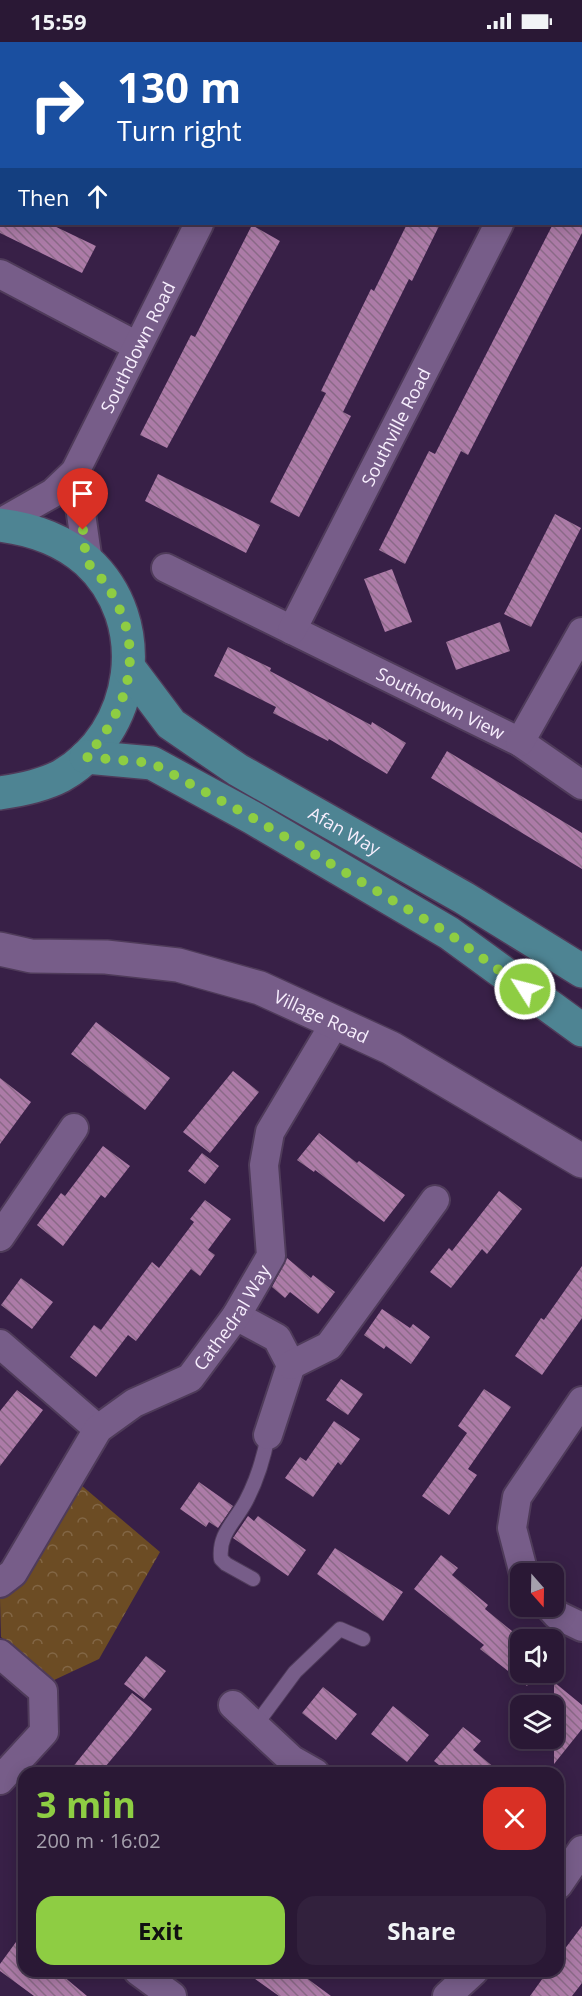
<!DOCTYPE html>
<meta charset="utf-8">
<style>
:root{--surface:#2a1835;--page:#32213d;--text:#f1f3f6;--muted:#a5a0ad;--line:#463750;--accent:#8ecd43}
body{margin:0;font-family:"Open Sans",sans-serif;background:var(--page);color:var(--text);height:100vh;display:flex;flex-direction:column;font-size:22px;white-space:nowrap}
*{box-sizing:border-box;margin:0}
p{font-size:20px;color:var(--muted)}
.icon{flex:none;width:33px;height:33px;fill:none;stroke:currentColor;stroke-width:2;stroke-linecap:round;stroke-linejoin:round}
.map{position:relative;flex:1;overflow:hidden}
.details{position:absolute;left:18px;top:1725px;width:546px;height:210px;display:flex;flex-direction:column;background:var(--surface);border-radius:18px;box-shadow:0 3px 15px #0003,0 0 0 2px var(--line)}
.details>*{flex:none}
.hud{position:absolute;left:0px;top:0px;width:582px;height:183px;box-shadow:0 3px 15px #0003,0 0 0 2px var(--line);background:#1a4fa0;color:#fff;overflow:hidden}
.needle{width:39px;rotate:160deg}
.controls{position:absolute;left:510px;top:1521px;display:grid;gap:12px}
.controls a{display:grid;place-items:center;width:54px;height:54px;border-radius:12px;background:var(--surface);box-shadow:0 3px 15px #0003,0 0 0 2px var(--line);font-size:30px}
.pin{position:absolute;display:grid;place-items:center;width:51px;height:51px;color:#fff;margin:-62px -26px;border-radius:50% 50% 50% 0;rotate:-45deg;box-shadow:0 0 6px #0007}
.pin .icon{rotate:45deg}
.me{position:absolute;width:66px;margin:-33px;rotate:306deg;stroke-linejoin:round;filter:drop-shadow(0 0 4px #0008)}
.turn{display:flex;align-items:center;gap:21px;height:126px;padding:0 18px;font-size:27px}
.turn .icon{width:78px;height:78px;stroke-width:2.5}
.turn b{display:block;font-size:42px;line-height:51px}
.then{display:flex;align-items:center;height:57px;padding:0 18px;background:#0003;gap:12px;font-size:22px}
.round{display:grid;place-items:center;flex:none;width:63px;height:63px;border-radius:18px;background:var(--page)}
.headline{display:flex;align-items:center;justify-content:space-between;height:102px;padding:0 18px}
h1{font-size:36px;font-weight:700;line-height:45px;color:var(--accent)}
.button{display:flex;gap:12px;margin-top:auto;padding:12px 18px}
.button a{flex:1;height:69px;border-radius:18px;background:var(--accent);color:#111;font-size:24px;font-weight:700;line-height:69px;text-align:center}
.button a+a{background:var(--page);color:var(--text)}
.status{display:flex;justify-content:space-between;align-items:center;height:42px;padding:0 30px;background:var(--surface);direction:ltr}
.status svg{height:16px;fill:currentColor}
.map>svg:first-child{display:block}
.park{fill:url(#park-crowns)}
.building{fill:url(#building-back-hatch)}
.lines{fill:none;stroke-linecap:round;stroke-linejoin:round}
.service-casing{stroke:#4f3b5a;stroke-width:16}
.minor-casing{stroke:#4f3b5a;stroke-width:32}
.tertiary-casing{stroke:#4f3b5a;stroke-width:36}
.primary-casing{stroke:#4f3b5a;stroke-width:36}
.service{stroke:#775d89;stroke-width:14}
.minor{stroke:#775d89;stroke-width:28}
.tertiary{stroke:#775d89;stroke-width:33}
.primary{stroke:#4e8493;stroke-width:33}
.route{stroke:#8ecd43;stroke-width:10;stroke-dasharray:0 18}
.labels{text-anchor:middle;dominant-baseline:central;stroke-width:4.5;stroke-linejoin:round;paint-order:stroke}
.street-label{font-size:18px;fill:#f7eefd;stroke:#1a1021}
</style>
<div class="status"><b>15:59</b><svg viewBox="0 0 49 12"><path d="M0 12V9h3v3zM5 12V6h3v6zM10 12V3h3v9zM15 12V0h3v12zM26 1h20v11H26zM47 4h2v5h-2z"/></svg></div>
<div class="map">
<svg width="582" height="1954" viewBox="0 0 582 1954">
<defs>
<pattern id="park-crowns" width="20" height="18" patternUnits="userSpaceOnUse" patternTransform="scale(1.5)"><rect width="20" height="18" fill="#6c4c24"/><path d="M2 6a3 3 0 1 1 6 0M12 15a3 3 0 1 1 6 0" fill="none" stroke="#826645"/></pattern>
<pattern id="building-back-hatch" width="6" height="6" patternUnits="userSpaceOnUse" patternTransform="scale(1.5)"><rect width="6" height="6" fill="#ac7ba7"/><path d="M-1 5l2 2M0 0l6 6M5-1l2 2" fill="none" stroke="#8a6987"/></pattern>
</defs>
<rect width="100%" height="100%" fill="#382047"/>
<path class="park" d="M81,1443L160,1510L99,1617L52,1639L1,1595L0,1556L27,1536Z"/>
<path class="building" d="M0,182H50L96,204L82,231L0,191Z
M407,182H440L412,239L409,237L343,370L351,374L299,475L270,460L326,351L321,349L371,247L374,249Z
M553,182H582V191L468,413L461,409L405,522L379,508L429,409L435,412Z
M252,183L280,199L167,406L140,393L191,293L195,295Z
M158,432L260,483L246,511L145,459Z
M555,472L581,486L531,585L504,572Z
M392,527L412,580L385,590L364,537Z
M500,580L510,609L456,628L446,600Z
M228,605L271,626L270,629L371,683L372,680L406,701L387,732L329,697L328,699L273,671L276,665L214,634Z
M447,709L582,791V827L431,736Z
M96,980L170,1036L145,1068L71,1012Z
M233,1029L259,1050L210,1111L183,1090Z
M0,1036L31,1060L0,1102Z
M319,1091L357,1121L359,1119L405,1153L384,1180L315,1128L314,1130L297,1118Z
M103,1104L130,1124L105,1156L101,1153L63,1204L37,1183L61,1151L65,1154Z
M202,1111L219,1124L205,1142L188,1129Z
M499,1149L522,1167L487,1212L482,1207L451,1246L430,1230L449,1206L452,1209Z
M205,1158L231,1177L208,1208L215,1213L200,1234L191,1227L136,1299L128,1293L96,1335L70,1315L94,1283L101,1288L152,1220L159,1226L194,1180L190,1177Z
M287,1216L311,1236L313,1233L335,1250L318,1272L290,1250L285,1256L272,1245Z
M582,1224V1276L542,1333L515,1314L541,1276L544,1278Z
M21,1236L53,1260L32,1287L1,1263Z
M382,1267L410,1286L413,1282L430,1295L411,1322L386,1304L384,1307L364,1293Z
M341,1337L363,1352L348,1373L326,1358Z
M484,1347L511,1365L468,1427L477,1433L449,1473L422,1454L467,1391L458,1384Z
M17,1348L43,1368L0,1424V1369Z
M334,1379L360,1397L341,1423L338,1420L313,1455L285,1436L300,1415L306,1419Z
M199,1440L233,1464L218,1486L209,1480L206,1485L180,1467Z
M248,1474L254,1479L258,1474L306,1508L288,1534L233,1496Z
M335,1506L403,1550L383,1579L317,1532Z
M441,1513L458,1526L452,1533L488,1563L485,1567L523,1598H520V1630H538L527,1644L480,1607L484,1603L414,1547Z
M146,1614L166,1629L144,1657L124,1642Z
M554,1640L582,1663V1687L554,1722Z
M323,1645L357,1672L336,1698L302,1671Z
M132,1651L152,1667L131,1694L100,1731H68Z
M393,1664L429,1693L407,1720L371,1692Z
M463,1685L481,1699L473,1708L501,1731H449L434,1719Z
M582,1884V1941L572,1954H530L548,1929H558V1916Z
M24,1889V1929H57L87,1954H34L0,1929V1922Z
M244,1929H297L331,1954H279Z"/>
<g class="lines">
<defs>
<path id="service" d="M253,1537L226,1522L221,1517C218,1492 235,1480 246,1459C257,1438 264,1415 268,1393
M255,1684L295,1630L340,1587L363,1597"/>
<g id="minor">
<path d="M290,2L291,0"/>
<path d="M580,22L582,19"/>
<path d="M0,232L137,304"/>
<path d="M75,430L88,520"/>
<path id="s1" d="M0,481L53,451L75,430L199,182"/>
<path id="s2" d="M166,526L520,700L582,743"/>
<path id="s3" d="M292,588L499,182"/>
<path d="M520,700L582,590"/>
<path d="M0,1195L74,1086"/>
<path d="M236,1274L277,1296L291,1323L268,1393"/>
<path d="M0,1302L98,1387"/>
<path d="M291,1323L329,1304L435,1158"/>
<path d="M524,1532L512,1486L517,1455L582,1359"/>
<path id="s4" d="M0,1541L13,1531L98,1387L134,1361L190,1336L236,1274L271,1214L264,1123L270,1090L336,979"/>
<path d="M549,1564L557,1573L582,1585"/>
<path d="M0,1612L43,1649L44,1690L0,1738"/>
<path d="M233,1663L292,1718L315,1731"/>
<path d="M558,1843L582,1808"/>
<path d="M138,1929L172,1954"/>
<path d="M447,1954L474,1929"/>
</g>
<g id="tertiary">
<path id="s5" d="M0,907L31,914L106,915L178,923L260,946L391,1006L582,1119"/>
</g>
<g id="primary">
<path d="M0,483C32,487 62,497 87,519C153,579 137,691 61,734C42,744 21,748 0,751"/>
<path id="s6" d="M129,626L171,682L238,728L464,856L582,929"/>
<path d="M86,715L152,721L253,776L449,891L582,988"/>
</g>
</defs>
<use href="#service" class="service-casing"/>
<use href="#minor" class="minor-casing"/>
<use href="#tertiary" class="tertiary-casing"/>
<use href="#primary" class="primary-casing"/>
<use href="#service" class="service"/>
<use href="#minor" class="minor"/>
<use href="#tertiary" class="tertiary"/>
<use href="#primary" class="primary"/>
</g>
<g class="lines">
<path class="route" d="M83,488C85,498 84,512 88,520C92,528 101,535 106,542C111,549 115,558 119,566C144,620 123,674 86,715L152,721L253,776L448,891L525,947"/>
</g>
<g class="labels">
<g class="street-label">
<text stroke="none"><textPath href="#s1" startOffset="231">Southdown Road</textPath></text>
<text stroke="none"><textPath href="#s3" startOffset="228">Southville Road</textPath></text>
<text stroke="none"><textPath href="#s2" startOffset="306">Southdown View</textPath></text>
<text stroke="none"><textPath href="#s6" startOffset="274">Afan Way</textPath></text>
<text stroke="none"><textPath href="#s5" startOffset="332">Village Road</textPath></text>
<text stroke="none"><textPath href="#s4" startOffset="363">Cathedral Way</textPath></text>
</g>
</g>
</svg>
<div class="controls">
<a><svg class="needle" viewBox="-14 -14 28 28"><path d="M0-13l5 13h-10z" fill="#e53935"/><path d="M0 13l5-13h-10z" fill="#a5a0ad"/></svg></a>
<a><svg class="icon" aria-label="sound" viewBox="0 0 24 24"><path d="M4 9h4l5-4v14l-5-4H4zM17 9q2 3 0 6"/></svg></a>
<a><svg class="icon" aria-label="layers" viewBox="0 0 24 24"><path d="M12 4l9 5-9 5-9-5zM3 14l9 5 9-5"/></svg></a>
</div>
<div class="pin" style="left:83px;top:488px;background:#d93025"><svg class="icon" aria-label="arrive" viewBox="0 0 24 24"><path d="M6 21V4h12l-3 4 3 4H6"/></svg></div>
<svg class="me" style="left:525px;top:947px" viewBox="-20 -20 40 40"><circle r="17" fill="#8ecd43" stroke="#fff" stroke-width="3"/><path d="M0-11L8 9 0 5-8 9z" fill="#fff"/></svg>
<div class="hud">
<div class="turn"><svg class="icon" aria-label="right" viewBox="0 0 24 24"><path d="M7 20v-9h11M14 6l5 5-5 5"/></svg><div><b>130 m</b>Turn right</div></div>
<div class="then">Then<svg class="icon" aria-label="ahead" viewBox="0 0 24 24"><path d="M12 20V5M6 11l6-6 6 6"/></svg></div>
</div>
<section class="details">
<div class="headline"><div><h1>3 min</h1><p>200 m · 16:02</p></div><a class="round" style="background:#d93025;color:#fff"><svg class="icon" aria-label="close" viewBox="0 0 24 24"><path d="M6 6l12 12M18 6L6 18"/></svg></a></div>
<div class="button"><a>Exit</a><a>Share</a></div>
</section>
</div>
